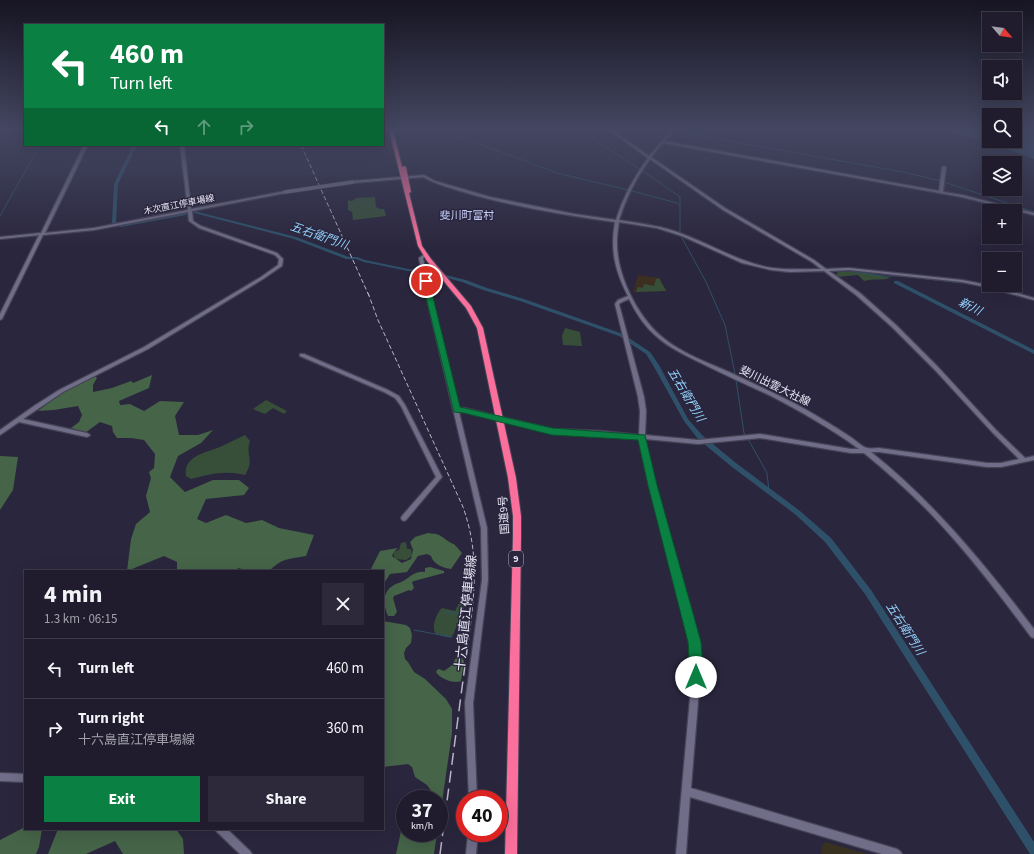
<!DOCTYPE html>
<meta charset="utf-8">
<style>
:root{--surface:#201c2e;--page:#2d293a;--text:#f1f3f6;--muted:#a2a1aa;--line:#3d3a4a;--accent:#0b8043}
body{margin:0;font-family:"Source Sans 3","Noto Sans JP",sans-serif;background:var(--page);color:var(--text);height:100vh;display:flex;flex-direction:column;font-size:15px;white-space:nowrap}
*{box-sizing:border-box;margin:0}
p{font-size:13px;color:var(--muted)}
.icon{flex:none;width:22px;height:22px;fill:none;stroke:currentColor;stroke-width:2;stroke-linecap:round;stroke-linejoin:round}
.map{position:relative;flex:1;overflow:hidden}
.drawer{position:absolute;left:24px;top:570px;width:360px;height:260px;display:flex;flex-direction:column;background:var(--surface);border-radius:0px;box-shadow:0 4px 16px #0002,0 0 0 1px var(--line)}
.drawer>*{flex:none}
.guide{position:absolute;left:24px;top:24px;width:360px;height:122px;border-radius:0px;box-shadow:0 4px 16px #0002,0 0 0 1px var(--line);background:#0b8043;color:#fff;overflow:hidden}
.needle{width:26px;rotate:118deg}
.controls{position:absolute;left:982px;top:12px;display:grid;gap:8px}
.controls a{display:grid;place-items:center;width:40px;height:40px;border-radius:0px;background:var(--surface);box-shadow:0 4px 16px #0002,0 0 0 1px var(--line);font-size:20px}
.speed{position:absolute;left:396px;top:790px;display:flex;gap:8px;font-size:20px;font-weight:700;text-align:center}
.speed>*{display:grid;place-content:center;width:52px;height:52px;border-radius:50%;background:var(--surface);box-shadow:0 4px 16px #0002,0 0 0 1px var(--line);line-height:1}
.speed small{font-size:10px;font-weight:400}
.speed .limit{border:6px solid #d22;background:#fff;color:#111}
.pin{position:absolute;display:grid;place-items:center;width:34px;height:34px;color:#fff;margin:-17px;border:2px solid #fff;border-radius:50%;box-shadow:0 1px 4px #0007}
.me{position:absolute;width:44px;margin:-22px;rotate:0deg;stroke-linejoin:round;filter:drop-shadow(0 0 3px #0008)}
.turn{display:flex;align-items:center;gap:14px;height:84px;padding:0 20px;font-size:18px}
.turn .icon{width:52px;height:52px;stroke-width:2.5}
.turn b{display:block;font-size:28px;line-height:34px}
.lanes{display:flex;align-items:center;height:38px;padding:0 20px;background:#0003;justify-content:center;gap:20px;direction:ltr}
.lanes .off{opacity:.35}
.round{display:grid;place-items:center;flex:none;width:42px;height:42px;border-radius:0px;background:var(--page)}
.overview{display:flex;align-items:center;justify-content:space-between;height:68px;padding:0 20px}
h1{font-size:24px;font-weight:700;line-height:30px}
.primary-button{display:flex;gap:8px;margin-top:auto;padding:8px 20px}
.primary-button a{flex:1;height:46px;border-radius:0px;background:var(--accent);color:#fff;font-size:16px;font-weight:700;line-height:46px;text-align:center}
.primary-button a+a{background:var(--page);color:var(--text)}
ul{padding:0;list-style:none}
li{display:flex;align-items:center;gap:12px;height:60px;padding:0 20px;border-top:1px solid var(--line)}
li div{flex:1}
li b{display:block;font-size:15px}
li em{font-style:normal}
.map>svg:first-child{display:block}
.commercial{fill:#3c2f21}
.education{fill:#393120}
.green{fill:#374f39}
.forest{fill:#456448}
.water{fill:#2e5169}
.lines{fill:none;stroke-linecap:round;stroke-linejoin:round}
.stream-far1{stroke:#2e5169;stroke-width:1}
.stream{stroke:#2e5169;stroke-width:1.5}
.river{fill:#2e5169;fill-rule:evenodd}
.secondary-casing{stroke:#464356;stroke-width:2.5}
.highway-casing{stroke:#464356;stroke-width:2}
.secondary{fill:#706d88;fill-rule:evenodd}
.highway{fill:#fa6f9b;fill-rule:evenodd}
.rail-far1{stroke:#b7b5c6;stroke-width:1;stroke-dasharray:4.5 2.5;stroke-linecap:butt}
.rail{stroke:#b7b5c6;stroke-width:1.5;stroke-dasharray:12 6;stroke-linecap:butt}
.secondary-bridge-casing{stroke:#464356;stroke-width:4.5;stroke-linecap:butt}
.secondary-bridge{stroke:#706d88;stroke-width:3.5}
.route{fill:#0b8043;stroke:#07532c}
.labels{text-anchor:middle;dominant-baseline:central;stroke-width:3;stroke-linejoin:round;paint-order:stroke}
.far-street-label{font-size:9px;fill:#e8e7f6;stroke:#2a263d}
.shield{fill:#2a263d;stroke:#afadbe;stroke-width:1}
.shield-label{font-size:10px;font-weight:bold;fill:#e8e7f6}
.far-quarter-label{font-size:11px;fill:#c3caf5;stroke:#2a263d}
.street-label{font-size:11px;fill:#e8e7f6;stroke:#2a263d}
.water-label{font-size:12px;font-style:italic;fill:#92d0fb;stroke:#2a263d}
.near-street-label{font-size:13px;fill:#e8e7f6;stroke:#2a263d}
</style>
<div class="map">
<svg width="1034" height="854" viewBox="0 0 1034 854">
<rect width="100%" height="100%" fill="#2a263d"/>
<path class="commercial" d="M638,275L659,278L667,291L633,292Z"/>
<path class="education" d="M825,842L867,854H822L821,848Z"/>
<path class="green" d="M375,197L376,207L380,209H384L386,216L353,220L352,212L348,210V200L352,201L356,198Z
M835,271L868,273L891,278C881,281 874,278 864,281L858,275L838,277L835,275L838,273Z
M659,278L666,291L636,292L638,287L643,288L644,284L654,286L656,279Z
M565,328L580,332L582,346L563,345L562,336Z
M266,400L287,411L284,414L273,408L265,414L253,409Z
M245,435L250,441C245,455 255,459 245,475C225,470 210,474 191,479L186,476C183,456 205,453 220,447C228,443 237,439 245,435Z
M406,542L407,549H411L412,556L406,560L396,559L394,556V552L399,550L401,543Z
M460,601L466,602L465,606L453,635L451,637L436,634C431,627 436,616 440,610L442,608L455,611Z"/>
<path class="forest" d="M94,375L97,378L93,385V392L112,388L131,381L133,383L152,375L149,388L119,401L120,405L130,404L144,411L160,401L184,402L175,416L179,435H198L213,430L201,443L178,456L170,477L185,492L213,480H239L249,488L244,495L206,499L197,519L206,523L226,515L246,523L262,520L279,528L314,535L306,556C288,559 283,558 269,571H251L238,568L236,571H177V562L164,556L127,571L131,539L136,524L150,512L146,496L151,478L149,472L154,468L155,454L144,440L131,438H117L113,432L112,426L100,422L85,433L71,428L79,422L82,415L78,406L54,410L38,411L57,396Z
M0,456L18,457L13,490L0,510Z
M428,533C432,534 435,533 439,535C445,538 449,543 454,544L462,553L451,569C443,568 433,564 431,556L427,554L418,556L407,572L390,574L383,585V571H370L380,551L398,548L394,552L392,556L402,563L411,559L413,550L410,542L415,537Z
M430,567L444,571V573L414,581L412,582L414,588L411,591L409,590L394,596L393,598L397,612L394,616H388C383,605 382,591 394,585C397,583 400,583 403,581C410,577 416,570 425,572V568Z
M383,618V621L406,625L410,628L412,635L411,643L406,648L404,653L405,659L408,662L414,672L425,679L446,699L452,709V733L439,823V799H426L432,792L427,785L415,777L412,767L408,764L383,767Z
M456,658H462L464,661L461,681C454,684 440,679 436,672L437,670L439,669L444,671L451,666Z
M405,813V833H437L434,854H396Z
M25,827V829H42L39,847L36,854H0V840Z
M58,829H176L183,839L184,854H123L115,841L86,854H48Z"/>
<path class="water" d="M942,130H989V141H1015V130L1034,135V159L985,141Z"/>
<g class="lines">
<path class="stream-far1" d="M442,130L557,173L628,190
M580,130L639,169
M678,132L903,172L941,181
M643,171L680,197V233
M944,182L1034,212
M632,191L677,203L680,206
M0,216L40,145
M769,234L801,252
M681,236L706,282L725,325L735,374
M822,266L828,269
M833,271H848L883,276H900L971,284
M1026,295L1034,298
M736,380L744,433L746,436
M748,439L767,473L769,491
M443,614L445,612L459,614L465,602
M414,630L446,636"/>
<path class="stream" d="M441,635L451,637"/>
<path class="river" d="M133,145H137L118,184L116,222L119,224L117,225L112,223L114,184Z
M194,211L296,237L349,257H357L365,260L408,269L429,271L466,280L487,288L524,299L623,334L650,352L659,365L688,419L702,435L736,463L800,511L831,538L871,590L1034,842V854H1030L865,594L825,542L796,515L732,467L698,439L684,421L653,365L646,354L619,336L520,301L483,290L462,282L429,273L408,271L364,262L356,259H346L294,239L194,213Z
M185,213H186V215L121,227L119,226L121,225Z
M894,281H898L1034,350V354L894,283Z"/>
<defs>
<path id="secondary" d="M0,130H9L0,132Z
M609,130H612L649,156L672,130H674L664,141L939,191L942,167L944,166L946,167L943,192L962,195L1034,213V215L962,197L663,143L651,157L725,208L814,260L826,269L849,268L962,280L993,286L1034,298V300L990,288L962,282L849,270L829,271L860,293L896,325L938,367L996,430L1025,458L1034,456V460L1001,467H987L879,452H871C935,503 985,565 1034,629V638L1031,637C1000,595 968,553 931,514C910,492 887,472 864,453H851L760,438L698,444L645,439L655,485L692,613L699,642L701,665L691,788L897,849L900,851L902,854H882L690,797L686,854H676L693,665L691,642L684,613L649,485L640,439L601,435L552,433L464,412H459L487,528L488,580L473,703L477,799H469L465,703L482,580L481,528L425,290L419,258L425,254L428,255L423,258L429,290L458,408H464L552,429L601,431L639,435L640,411L638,397L615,304L618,300L628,296C615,271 610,250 615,222C565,215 515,207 467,193C452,188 437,185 423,177L353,183L351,182L353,181L424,175L435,181L490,197L574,214L616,220C623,197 634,177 648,158ZM650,159L723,210L812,262L821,269C804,269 788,270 772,268C741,263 714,246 685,235C664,226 642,224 619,220C626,198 636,178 650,159ZM619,222L657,228L682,236L742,263L771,270L790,272L824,271L856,295L892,327L934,369L992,432L1019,459L1001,463H987L879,448C875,448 870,449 867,448C862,447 854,439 849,436C834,426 819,417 803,408C779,395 754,384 729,372C706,362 681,353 662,337C637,316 616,274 617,241C617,235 618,228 619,222ZM629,299C636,313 644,326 656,336C669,348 687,356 703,364C725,375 747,385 769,395C800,411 830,428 859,449H851L760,434L698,440L645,435L646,411L644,397L619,304L622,302Z
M84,145H88L45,233L94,228L188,210L180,145H184L191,209L286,191L287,192L285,193L192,211L193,221L201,226L277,253L283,259L282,266L263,279L148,349L63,392L23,419L87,433L90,435L89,436L87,437L19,422L0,435V430L34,406L59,390L144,347L261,277L278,265L279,259L275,255L199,228L189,221L188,212L94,230L43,235L2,319L0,320V314L39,235L0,239V237L41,233Z
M300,354H304L388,390L399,396L405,405L442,477L406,520L404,521L402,520L401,518L402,516L436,477L401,406L395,398L384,392L300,356Z
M0,773L25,774V782L0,781Z
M215,829H227L250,851L252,854H240L217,832Z
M468,833H478L476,854H466Z"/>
<path id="highway" d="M389,130H393L402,167L404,166L406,167L411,192L409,193L422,246L431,259L471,306L483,328L516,478L521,516V536L517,854H505L513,536V516L508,478L477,328L466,308L427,261L418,246Z"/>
</defs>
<use href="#secondary" class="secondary-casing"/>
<use href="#highway" class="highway-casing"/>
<use href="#secondary" class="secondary"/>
<use href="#highway" class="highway"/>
<path class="rail-far1" d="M301,145L370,298
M368,293L378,320L463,507C479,552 475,590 469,636"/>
<path class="rail" d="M440,854L469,635"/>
<defs>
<path id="secondary-bridge" d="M285,192L353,182"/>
</defs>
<use href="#secondary-bridge" class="secondary-bridge-casing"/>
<use href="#secondary-bridge" class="secondary-bridge"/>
</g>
<linearGradient id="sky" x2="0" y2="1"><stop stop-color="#171522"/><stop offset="0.52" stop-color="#444762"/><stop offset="1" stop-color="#444762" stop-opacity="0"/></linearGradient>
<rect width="1034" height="249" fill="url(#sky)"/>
<path class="route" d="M426,279L429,281L460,407L552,428L645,435L657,485L701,642L703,666L701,682L696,684L692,682C689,675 689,651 688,642L648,485L638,440L552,435L464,413L454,412L422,281Z"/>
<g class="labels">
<g class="far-street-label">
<text transform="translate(179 205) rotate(-11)">木次直江停車場線</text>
</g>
<rect class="shield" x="509" y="551" width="14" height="16" rx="3"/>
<g class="shield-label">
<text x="516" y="559">9</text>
</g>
<g class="far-quarter-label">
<text x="467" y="215">斐川町富村</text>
</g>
<g class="street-label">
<text transform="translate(775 386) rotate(26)">斐川出雲大社線</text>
<text transform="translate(504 515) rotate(-94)">国道9号</text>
</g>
<g class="water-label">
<text transform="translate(319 236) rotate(19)">五右衛門川</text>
<text transform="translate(970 307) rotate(27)">新川</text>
<text transform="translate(686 395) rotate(59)">五右衛門川</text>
<text transform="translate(905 629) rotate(57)">五右衛門川</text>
</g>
<g class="near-street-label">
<text transform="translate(466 613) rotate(-84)">十六島直江停車場線</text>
</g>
</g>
</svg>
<div class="controls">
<a><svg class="needle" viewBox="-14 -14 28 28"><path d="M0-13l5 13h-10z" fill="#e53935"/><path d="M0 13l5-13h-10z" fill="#a2a1aa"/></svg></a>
<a><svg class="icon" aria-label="sound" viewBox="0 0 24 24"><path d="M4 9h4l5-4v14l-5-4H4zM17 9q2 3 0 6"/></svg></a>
<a><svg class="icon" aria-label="search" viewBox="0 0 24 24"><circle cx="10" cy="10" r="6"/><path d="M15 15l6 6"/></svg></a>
<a><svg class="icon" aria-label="layers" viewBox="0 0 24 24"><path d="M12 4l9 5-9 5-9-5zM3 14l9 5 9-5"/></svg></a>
<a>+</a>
<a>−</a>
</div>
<div class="speed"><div>37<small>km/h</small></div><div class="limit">40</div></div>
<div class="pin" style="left:426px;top:281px;background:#d93025"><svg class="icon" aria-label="arrive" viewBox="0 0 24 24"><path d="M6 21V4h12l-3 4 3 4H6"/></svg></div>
<svg class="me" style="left:696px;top:677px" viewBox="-20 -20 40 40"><circle r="19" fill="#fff"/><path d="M0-13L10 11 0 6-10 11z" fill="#0b8043"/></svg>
<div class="guide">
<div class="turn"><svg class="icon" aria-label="left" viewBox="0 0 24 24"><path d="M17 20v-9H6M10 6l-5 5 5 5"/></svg><div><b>460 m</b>Turn left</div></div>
<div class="lanes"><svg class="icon" aria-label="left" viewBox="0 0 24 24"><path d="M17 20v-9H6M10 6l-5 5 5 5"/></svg><svg class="icon off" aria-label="ahead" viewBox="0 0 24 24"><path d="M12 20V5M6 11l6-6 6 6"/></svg><svg class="icon off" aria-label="right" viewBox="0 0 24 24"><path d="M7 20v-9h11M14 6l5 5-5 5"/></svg></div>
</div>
<section class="drawer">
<div class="overview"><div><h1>4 min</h1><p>1.3 km · 06:15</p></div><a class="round"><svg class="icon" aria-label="close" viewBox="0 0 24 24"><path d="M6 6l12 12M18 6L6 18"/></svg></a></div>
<ul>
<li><svg class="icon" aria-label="left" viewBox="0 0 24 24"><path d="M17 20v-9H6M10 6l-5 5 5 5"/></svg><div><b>Turn left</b></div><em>460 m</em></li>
<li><svg class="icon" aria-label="right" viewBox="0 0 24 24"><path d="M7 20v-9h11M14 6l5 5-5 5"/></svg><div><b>Turn right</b><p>十六島直江停車場線</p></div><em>360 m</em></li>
</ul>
<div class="primary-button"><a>Exit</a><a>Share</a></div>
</section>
</div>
